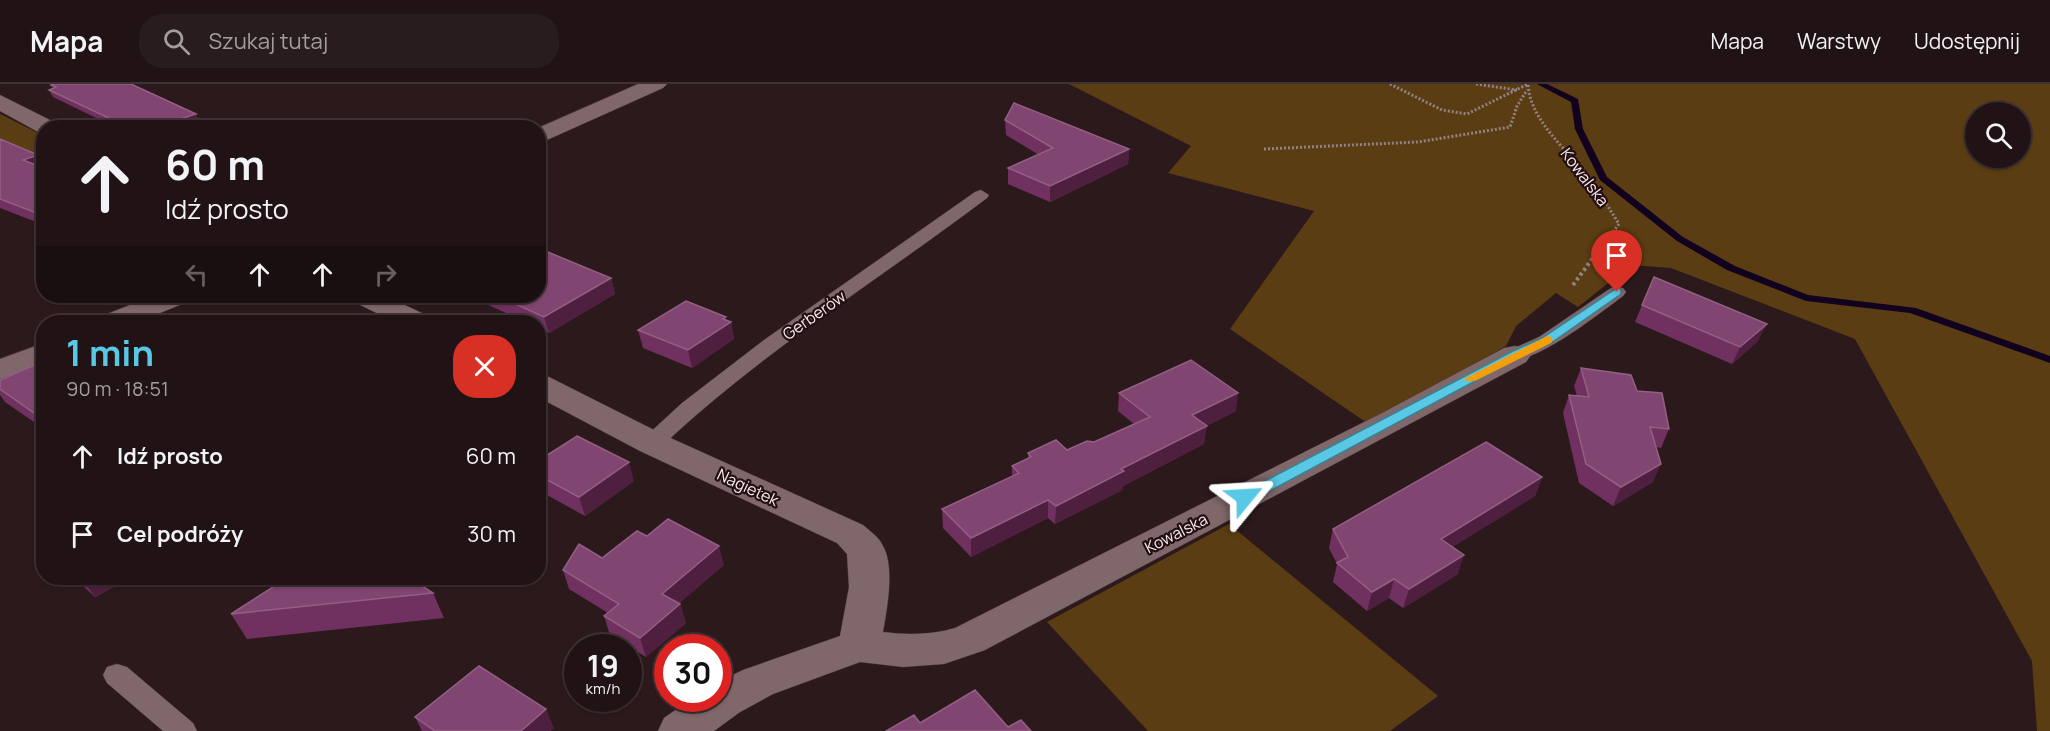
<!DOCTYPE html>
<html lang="pl">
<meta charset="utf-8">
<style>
:root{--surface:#211315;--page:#291c1e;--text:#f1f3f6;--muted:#a29ea0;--line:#3e3234;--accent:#58c8e4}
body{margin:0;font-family:Manrope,sans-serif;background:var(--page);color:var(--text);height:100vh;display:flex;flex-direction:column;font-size:22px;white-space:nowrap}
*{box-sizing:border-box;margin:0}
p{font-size:20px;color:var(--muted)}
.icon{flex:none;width:33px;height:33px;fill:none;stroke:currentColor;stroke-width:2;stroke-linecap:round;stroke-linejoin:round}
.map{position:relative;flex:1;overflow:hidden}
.panel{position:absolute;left:36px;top:231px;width:510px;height:270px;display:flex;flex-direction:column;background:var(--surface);border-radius:24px;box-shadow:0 2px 4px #0004,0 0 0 2px var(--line)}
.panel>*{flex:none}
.guide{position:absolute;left:36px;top:36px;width:510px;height:183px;border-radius:24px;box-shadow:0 2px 4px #0004,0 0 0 2px var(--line);background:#211315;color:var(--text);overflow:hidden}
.controls{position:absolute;left:1965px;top:18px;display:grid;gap:12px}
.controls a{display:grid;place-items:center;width:66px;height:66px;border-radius:50%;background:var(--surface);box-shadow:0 2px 4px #0004,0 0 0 2px var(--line);font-size:30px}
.speed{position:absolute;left:564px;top:550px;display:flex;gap:12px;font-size:30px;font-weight:700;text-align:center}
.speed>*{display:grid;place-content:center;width:78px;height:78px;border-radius:50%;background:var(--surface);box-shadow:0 2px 4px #0004,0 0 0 2px var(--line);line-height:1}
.speed small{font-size:15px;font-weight:400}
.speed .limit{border:9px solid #d22;background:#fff;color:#111}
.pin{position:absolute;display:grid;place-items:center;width:51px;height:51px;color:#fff;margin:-62px -26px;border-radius:50% 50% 50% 0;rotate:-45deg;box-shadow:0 0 6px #0007}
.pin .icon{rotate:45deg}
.me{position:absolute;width:66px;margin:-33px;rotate:63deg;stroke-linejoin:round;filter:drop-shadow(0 0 4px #0008)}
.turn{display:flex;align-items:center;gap:21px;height:126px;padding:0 30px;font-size:27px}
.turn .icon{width:78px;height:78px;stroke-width:2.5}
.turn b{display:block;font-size:42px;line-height:51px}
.lanes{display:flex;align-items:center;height:57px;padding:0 30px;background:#0003;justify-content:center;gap:30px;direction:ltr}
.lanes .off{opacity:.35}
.round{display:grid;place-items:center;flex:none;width:63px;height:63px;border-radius:24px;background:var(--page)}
.overview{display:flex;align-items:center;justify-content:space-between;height:102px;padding:0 30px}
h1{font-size:36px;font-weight:700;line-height:45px;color:var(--accent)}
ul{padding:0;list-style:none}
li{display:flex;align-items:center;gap:18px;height:78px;padding:0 30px}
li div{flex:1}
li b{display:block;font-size:22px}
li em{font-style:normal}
header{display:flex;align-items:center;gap:36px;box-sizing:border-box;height:84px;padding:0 30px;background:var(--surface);border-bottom:2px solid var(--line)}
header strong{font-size:28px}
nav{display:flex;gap:33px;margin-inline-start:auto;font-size:21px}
.search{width:420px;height:54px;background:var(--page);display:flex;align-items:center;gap:15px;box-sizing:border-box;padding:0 21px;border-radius:24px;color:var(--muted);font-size:22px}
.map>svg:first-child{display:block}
.green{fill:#5b3d13;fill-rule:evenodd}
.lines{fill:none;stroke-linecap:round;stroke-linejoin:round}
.stream{fill:#12001f;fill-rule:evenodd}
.service-casing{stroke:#463739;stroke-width:1}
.minor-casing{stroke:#463739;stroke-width:1}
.path-far1{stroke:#938284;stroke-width:3;stroke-dasharray:2 2;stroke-linecap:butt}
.path{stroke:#938284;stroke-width:4;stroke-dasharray:3 3;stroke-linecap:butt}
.service{fill:#7f676a;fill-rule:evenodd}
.minor{fill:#7f676a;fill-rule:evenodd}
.wall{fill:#713160}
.shaded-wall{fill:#4f1f3f}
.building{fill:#804570;stroke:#935f83;stroke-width:1.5}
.route{fill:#58c8e4;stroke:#398294;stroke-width:1.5}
.slow{fill:#f59e0b}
.labels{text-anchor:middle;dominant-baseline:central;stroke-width:4.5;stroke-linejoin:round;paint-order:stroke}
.street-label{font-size:16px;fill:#f9ebec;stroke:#220f13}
</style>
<header>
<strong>Mapa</strong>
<div class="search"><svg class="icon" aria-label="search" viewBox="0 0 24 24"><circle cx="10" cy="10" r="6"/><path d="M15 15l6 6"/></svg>Szukaj tutaj</div>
<nav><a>Mapa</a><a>Warstwy</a><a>Udostępnij</a></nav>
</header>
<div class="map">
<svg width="2050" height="647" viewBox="0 0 2050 647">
<rect width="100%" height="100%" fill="#2c191c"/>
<path class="green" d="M1069,0H2050V647H2037L2032,577L1855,255L1671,184L1631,181L1578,223L1556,209L1516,242L1506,262L1367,339L1230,245L1314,127L1168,89L1191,62ZM1976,28H2020V74H1976Z
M0,30L44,52L43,109L0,124Z
M1229,440L1438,612L1390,647H1148L1047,538Z"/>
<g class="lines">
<path class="stream" d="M1537,0H1547L1578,15L1583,45L1607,93L1683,153L1735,182L1808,211L1916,224L2050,272V279L1910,229L1806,217L1727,186L1677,157L1600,96L1575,45L1571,18Z"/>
<defs>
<path id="service" d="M981,106L989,111L987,114C877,197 760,269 660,364L652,366L644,364L641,359L644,354L682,319L764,256L975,108Z
M1617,203L1623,204L1626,208L1623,212C1601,228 1534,282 1508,275L1505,271L1508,267L1539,253L1611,204Z
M117,580L127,583L193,639L197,647H163L107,599L103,591L107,583Z"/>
<path id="minor" d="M638,0H667L663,4L538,60V44Z
M0,11L56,39L59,44H44V50L40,49L0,27Z
M153,212H191L187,218L138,238H98L102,232Z
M350,212H386L428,232L432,238H395L354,218Z
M44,259V279L0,295V275Z
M1515,262L1526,264L1531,271L1526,278L985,566L944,580L903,583L860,578L773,610L740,628L714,647H658L664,634L691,615H718V598L743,586L840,552L849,503L847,470L837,459L640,367L538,313V290L549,293L664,351L863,441C870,447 879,453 883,462C895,483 887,525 883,548C907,551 932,551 955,544L1382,329L1504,264Z"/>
</defs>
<use href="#service" class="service-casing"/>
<use href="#minor" class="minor-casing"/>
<path class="path-far1" d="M1390,0L1442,26L1467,30L1528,0
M1476,0L1517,6
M1528,1C1531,38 1567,65 1588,93C1599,108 1609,124 1619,140L1600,165
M1264,65L1418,58L1510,43L1517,22L1527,6"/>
<path class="path" d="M1573,201L1601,163"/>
<use href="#service" class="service"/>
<use href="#minor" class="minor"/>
</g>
<path class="wall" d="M51,1L196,30L199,38L182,44H117L53,13L49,6L53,4Z
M1005,36L1129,65L1128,80L1050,118L1008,100V84L1039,71L1006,51Z
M0,55L44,80V82L41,83L44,84V141L0,124Z
M611,194L615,210L549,249L538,244V238H526L468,212H538Z
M1642,221L1758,257L1732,280L1635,238Z
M726,236L731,238L734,255L692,284L643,264L638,246Z
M44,277V345L5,318L0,311V296Z
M1581,284L1637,307L1669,345L1661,364L1656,363L1653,398L1613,422L1579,399L1563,329L1569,311L1577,312L1574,302Z
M1119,309L1236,327L1206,342L1204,360L1123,402L1122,406L1055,440L1048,434L971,473L943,444L942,425L1012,392V382L1028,374V369L1067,366L1094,358L1134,340L1118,327Z
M538,377L634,397L585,432L538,406Z
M1542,393L1535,412L1452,463L1458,490L1403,524L1389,514L1367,527L1333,498L1337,480L1329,464L1333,445Z
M647,452L724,481L679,519L680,520L686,539L646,573L610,551L604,532L608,529L569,505L563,486L602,474Z
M74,494H172L151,499L125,497L95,513Z
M199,494H217L207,500Z
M417,498L433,509L444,534L247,555L231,530Z
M415,633L554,644L550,647H422Z"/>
<path class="shaded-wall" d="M196,30L199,38L182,44H154Z
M1129,65L1128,80L1050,118V102Z
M38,71L44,80V82L29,87L23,76Z
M611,194L615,210L549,249L544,233Z
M726,233L727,241L731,238L734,255L692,284L688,266Z
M1767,240L1758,257L1732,280L1740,263Z
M1238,309L1236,327L1190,350L1192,331Z
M1207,342L1204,360L1123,402L1122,406L1055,440L1056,422L1121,385Z
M629,378L634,397L585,432L579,413Z
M1661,380L1653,398L1613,422L1621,403Z
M1542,393L1535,412L1435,474L1441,455Z
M1048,416V434L971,473V454Z
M719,462L724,481L668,529L662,510Z
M1464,471L1458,490L1403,524L1409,505Z
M81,494H122L125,497L95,513Z
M147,494H172L151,499Z
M203,494H217L207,500Z
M398,494H416L417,498L405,507Z
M1394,495L1389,514L1367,527L1372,508Z
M680,520L686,539L646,573L640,554Z
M546,625L554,644L550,647H521Z"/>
<path class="building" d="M54,0H131L196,30L154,44H130L49,6L56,3L51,1Z
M1014,19L1129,65L1050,102L1008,84L1053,64L1005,36Z
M0,55L38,71L23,76L44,84V132L0,115Z
M538,164L611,194L544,233L498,212H538Z
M1654,193L1767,240L1740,263L1642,221Z
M686,217L726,233L723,235L731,238L688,266L638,246Z
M1191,276L1238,309L1192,331L1207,342L1121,385L1124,387L1056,422L1048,416L971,454L942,425L1019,389L1012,382L1031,373L1028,369L1056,356L1067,366L1087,357L1094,358L1150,333L1119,309Z
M44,277V336L0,305V296Z
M1581,284L1631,291L1637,307L1662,309L1669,345L1650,343L1661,380L1621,403L1586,380L1569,311L1589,313Z
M577,352L629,378L579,413L538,391V377Z
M1486,358L1542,393L1441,455L1464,471L1409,505L1394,495L1372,508L1337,479L1348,473L1333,445Z
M668,435L719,462L662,510L680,520L640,554L604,532L619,520L563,486L579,460L602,474L637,447L647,452Z
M287,494H410L433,509L231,530Z
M479,582L546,625L521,647H435L415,633Z
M975,606L1008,643L1021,636L1031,647H886L914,631L920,639Z"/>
<path class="route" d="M1617,204L1621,205V210L1551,259L1520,273L1251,417H1240L1238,413L1240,410L1511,268L1542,254Z"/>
<path class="slow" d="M1547,252L1551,253L1553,256L1551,259L1475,297H1466L1464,295Z"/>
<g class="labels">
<g class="street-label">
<text transform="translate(1585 93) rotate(53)">Kowalska</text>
<text transform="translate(814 231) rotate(-35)">Gerberów</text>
<text transform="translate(748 403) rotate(25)">Nagietek</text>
<text transform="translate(1176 449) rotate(-27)">Kowalska</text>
</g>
</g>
</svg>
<div class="controls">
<a><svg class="icon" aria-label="search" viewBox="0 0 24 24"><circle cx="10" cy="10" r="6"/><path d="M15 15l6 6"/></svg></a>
</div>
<div class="speed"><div>19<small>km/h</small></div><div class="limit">30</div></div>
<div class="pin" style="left:1617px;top:208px;background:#d93025"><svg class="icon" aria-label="arrive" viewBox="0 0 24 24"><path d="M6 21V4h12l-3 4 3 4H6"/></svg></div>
<svg class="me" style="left:1245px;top:413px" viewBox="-20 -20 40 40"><path d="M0-17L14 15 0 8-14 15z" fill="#58c8e4" stroke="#fff" stroke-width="4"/></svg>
<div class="guide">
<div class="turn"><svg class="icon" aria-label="ahead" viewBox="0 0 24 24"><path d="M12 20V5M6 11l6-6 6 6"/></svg><div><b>60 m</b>Idź prosto</div></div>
<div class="lanes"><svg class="icon off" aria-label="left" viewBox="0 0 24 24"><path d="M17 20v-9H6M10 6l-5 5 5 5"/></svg><svg class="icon" aria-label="ahead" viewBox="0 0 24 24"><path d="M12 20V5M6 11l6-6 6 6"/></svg><svg class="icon" aria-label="ahead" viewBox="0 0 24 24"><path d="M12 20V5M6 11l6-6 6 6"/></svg><svg class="icon off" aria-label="right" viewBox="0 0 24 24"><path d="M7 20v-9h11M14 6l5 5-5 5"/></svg></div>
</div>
<section class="panel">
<div class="overview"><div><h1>1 min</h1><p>90 m · 18:51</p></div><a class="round" style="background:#d93025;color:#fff"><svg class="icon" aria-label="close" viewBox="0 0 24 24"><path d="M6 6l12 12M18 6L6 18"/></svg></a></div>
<ul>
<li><svg class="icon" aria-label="ahead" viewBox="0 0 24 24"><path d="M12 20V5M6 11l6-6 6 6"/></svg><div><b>Idź prosto</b></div><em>60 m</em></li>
<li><svg class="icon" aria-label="arrive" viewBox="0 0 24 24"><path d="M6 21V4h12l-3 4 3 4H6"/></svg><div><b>Cel podróży</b></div><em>30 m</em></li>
</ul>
</section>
</div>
